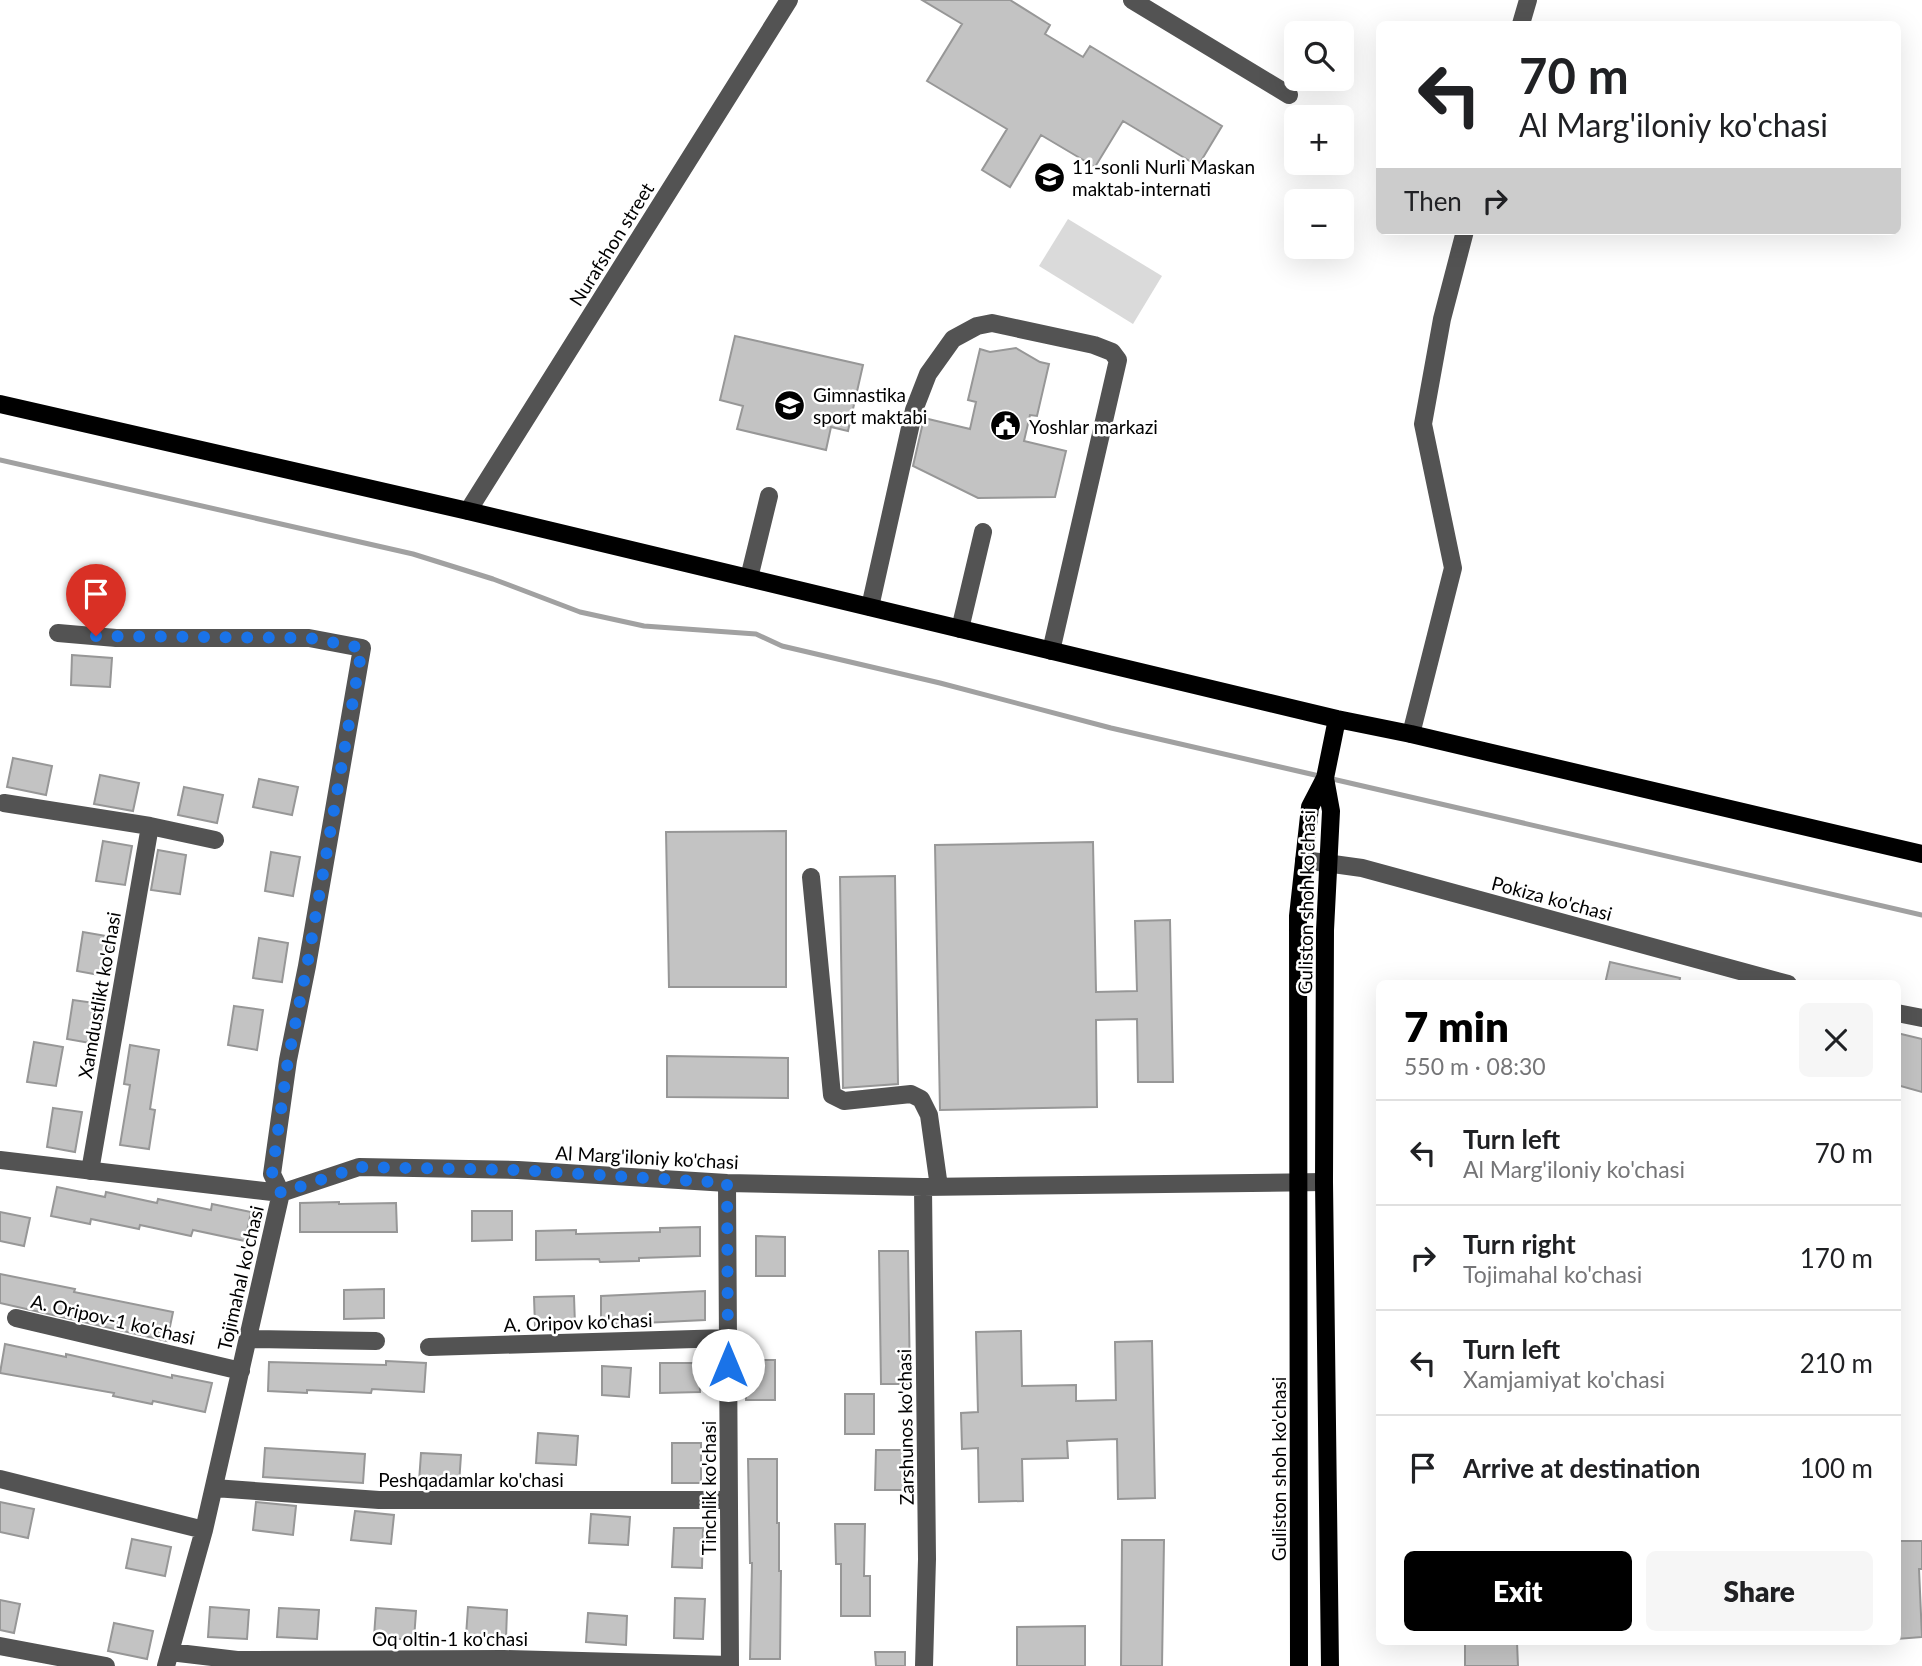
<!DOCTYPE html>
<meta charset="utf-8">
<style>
:root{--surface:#fff;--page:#f6f6f6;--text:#202124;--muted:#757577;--line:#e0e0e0;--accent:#000}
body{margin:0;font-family:Lato,sans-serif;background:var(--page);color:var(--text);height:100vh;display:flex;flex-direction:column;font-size:26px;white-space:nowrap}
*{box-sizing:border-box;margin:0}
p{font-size:23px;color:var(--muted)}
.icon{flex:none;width:38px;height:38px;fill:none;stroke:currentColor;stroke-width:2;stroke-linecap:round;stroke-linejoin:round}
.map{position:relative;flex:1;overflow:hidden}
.drawer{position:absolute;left:1376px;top:980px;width:525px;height:665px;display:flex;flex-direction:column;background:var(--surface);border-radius:10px;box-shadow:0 7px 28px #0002}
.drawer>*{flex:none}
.guide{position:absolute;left:1376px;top:21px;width:525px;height:214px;border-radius:10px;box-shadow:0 7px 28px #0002;background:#fff;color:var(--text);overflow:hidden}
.controls{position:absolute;left:1284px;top:21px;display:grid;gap:14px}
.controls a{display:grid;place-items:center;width:70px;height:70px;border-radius:10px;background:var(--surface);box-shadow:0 7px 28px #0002;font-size:35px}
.pin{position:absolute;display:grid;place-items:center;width:60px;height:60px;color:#fff;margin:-72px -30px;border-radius:50% 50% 50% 0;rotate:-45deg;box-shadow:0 0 7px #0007}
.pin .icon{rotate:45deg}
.me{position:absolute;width:77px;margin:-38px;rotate:0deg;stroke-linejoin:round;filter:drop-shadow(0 0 5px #0008)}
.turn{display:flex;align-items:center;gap:24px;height:147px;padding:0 28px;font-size:32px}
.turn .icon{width:91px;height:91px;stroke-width:2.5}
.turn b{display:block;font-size:49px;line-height:60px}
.then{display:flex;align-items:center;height:66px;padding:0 28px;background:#0003;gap:14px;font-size:26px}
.round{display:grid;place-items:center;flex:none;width:74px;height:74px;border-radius:10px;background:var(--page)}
.overview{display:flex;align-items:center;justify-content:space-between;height:119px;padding:0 28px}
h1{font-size:42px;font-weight:800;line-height:52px;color:var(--accent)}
.action{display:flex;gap:14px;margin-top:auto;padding:14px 28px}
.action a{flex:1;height:80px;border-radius:10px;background:var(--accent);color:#fff;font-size:28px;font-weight:800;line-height:80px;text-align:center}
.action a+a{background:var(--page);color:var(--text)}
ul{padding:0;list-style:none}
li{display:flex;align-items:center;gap:21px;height:105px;padding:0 28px;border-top:2px solid var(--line)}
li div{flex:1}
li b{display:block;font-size:26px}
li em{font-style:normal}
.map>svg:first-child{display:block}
.green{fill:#dadada}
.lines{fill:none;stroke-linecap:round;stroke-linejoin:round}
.stream{stroke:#a1a1a1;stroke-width:5}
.building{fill:#c3c3c3;stroke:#979797;stroke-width:2}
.minor{stroke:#535353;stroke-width:18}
.major{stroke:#000;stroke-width:18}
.route{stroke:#1a73e8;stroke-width:12;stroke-dasharray:0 21.6}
.labels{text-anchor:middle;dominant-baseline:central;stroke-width:5;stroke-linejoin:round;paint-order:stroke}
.poi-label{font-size:19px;fill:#000;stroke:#fff;text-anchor:start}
.street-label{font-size:19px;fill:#000;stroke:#fff}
</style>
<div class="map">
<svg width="1922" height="1666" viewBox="0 0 1922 1666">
<rect width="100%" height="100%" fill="#fff"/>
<path class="green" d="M1068,219L1162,276L1133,324L1039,266Z"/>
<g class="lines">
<path class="stream" d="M0,460L413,554L493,579L580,612L644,626L756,634L782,646L940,683L1111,728L1922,915"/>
</g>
<path class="building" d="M922,0H1010L1050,25L1045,34L1083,57L1090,46L1222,126L1198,166L1123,121L1095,167L1041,135L1010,187L982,170L1007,129L927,81L962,24Z
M735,336L863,365L848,431L831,427L826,450L737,429L743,406L720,400Z
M1016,348L1040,362L1049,364L1037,416L1030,415L1024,441L1066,451L1055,497L978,498L913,466L924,418L970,429L976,402L968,400L980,349L990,352Z
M72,655L112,658L110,687L71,685Z
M13,758L52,766L46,795L7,787Z
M100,775L139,783L133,811L94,804Z
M259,779L298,787L292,815L253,807Z
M184,787L223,795L217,823L178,815Z
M786,831V987H669L666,832Z
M103,841L132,846L125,885L96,881Z
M1093,842L1096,992L1137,991L1135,921L1170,920L1173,1082H1138L1137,1019L1096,1020L1097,1107L940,1110L935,845Z
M158,850L186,855L180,894L151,890Z
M271,852L300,857L293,896L265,891Z
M895,876L898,1084L843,1088L840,877Z
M83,932L112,937L105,976L77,971Z
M259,938L288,943L282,982L253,978Z
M1610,962L1680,978L1679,984H1605Z
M73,1000L102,1004L96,1044L67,1039Z
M234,1006L263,1010L257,1050L228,1045Z
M1897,1033L1922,1039V1092L1897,1085Z
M34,1042L63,1047L56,1086L27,1082Z
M130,1045L159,1050L150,1109L155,1110L149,1149L120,1145L130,1085L124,1084Z
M667,1056L788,1058V1098L667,1097Z
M53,1108L82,1112L75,1152L47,1147Z
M57,1187L105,1197L106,1192L157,1203L158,1199L211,1210L212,1204L251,1212L245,1241L193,1230L191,1236L140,1225L139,1229L91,1219L90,1224L51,1216Z
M339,1202V1204L396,1203L397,1232H300V1203Z
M472,1211H512V1240L472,1241Z
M0,1212L30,1218L24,1246L0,1241Z
M700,1227V1256L639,1258V1261L600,1262L599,1259L536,1260V1231L576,1230V1234L660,1232V1228Z
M756,1236L785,1237V1276H756Z
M879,1251H908L910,1384H881Z
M0,1274L75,1289L74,1292L173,1312L167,1341L0,1303Z
M384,1289V1318L344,1319V1290Z
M705,1291V1320L601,1325V1296Z
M574,1296L575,1325L535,1326L534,1297Z
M1021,1331L1022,1386L1076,1385V1401L1116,1400L1115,1342L1152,1341L1155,1498L1118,1499L1117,1439L1067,1441L1068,1458L1022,1459L1023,1501L979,1502L978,1448L962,1449L961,1413L978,1412L976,1332Z
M5,1344L66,1357V1354L172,1378V1375L212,1383L205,1412L153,1401L152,1404L113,1396L114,1393L0,1373Z
M746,1360H775V1400H746Z
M386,1361L426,1363L424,1392L372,1389L371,1393L307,1390V1393L268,1391L269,1362L386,1365Z
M660,1363H699L700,1392L660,1393Z
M602,1366L631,1368L629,1397L602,1395Z
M845,1394H874V1434H845Z
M538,1433L578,1436L576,1465L536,1463Z
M672,1443H701V1483H672Z
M265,1448L365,1454L363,1483L263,1477Z
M876,1450H905V1490H875Z
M421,1453L461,1455L459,1484L419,1482Z
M748,1459H777V1523H779V1571H781L780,1659H750L752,1563H750Z
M0,1502L34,1509L28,1538L0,1532Z
M256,1502L296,1506L293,1535L253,1530Z
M355,1511L394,1515L391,1544L351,1540Z
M591,1514L630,1517L628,1545L589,1543Z
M835,1524H865L864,1576H870V1616H841V1564H836Z
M674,1528H703L702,1568L672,1567Z
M132,1539L171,1547L165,1576L126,1568Z
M1122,1540H1164L1162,1666H1121Z
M1900,1541H1922V1569H1919L1922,1637L1897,1639Z
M675,1598L705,1599L703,1639L674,1638Z
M0,1600L20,1604L14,1633L0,1630Z
M210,1607L249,1610L247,1639L208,1637Z
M468,1607L507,1610L506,1639L466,1636Z
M279,1608L319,1610L317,1639L277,1637Z
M376,1608L416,1611L414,1640L374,1637Z
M588,1613L627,1616L626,1645L586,1642Z
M114,1623L153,1631L147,1659L108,1651Z
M1085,1626V1666H1017V1627Z
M1465,1642H1517L1518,1666H1465Z
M875,1652H905V1666H876Z"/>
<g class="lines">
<path class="minor" d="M1132,0L1289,95
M1521,24L1528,0
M468,511L789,0
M749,578L769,496
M870,607L914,410L928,374L953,339L977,326L992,323L1094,345L1112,352L1118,360L1051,651
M960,629L983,532
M58,633L116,638H309L362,648L307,966L288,1060L272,1174L281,1193L204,1530L166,1666
M1411,734L1453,568L1423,424L1442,319L1465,231
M4,803L150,826L215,840
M1304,860L1362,868L1788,984
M811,877L832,1095L844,1101L911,1094L921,1099L929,1115L939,1187
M1897,1013L1922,1018
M0,1160L281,1193L359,1167L518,1170L727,1183L923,1187L1324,1182
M90,1171L150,826
M727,1183L730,1666
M923,1187L927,1559L924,1666
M16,1318L241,1371
M248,1339L376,1341
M429,1347L728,1338
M0,1479L204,1530
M214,1488L379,1500H729
M0,1646L106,1666
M170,1652L237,1660L504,1659L730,1665"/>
<path class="major" d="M0,404L468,511L1337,719L1411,734L1922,854
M1325,778L1331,811L1325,930L1324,1182L1330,1666
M1299,1666L1298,916L1310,807L1325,778L1337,719"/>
</g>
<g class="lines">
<path class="route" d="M96,636L309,638L362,648L307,966L288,1060L272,1174L281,1193L359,1167L518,1170L727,1183L728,1365"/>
</g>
<defs>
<symbol id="school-disc" viewBox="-11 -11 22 22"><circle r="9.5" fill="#000" stroke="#fff"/><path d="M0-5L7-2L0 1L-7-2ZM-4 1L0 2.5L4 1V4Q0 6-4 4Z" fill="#fff"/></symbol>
<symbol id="civic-disc" viewBox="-11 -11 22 22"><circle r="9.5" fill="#000" stroke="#fff"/><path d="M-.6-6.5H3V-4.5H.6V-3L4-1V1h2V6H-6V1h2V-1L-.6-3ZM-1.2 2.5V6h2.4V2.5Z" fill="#fff"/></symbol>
</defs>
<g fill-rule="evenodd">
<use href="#school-disc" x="1032" y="160" width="35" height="35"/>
<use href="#school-disc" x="772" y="388" width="35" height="35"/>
<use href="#civic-disc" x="988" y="408" width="35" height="35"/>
</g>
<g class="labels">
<g class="poi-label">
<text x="1072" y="166">11-sonli Nurli Maskan<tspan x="1072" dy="22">maktab-internati</tspan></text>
<text x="813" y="394">Gimnastika<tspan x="813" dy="22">sport maktabi</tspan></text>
<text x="1029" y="426">Yoshlar markazi</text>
</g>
<g class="street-label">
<text transform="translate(611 244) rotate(-58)">Nurafshon street</text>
<text transform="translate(1552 898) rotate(15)">Pokiza ko'chasi</text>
<text transform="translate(1306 902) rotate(-89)">Guliston shoh ko'chasi</text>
<text transform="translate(99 995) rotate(-80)">Xamdustlikt ko'chasi</text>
<text transform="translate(647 1157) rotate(3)">Al Marg'iloniy ko'chasi</text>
<text transform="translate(240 1278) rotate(-77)">Tojimahal ko'chasi</text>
<text transform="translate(113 1319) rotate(13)">A. Oripov-1 ko'chasi</text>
<text transform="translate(578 1322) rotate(-2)">A. Oripov ko'chasi</text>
<text transform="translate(905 1427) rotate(-91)">Zarshunos ko'chasi</text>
<text transform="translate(1278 1469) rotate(-90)">Guliston shoh ko'chasi</text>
<text x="471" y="1479">Peshqadamlar ko'chasi</text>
<text transform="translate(708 1488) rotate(-90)">Tinchlik ko'chasi</text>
<text x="450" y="1638">Oq oltin-1 ko'chasi</text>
</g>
</g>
</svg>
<div class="controls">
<a><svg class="icon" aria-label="search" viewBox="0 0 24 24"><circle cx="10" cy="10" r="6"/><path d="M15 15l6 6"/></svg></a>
<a>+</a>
<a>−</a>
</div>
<div class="pin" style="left:96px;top:636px;background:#d93025"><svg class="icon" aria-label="arrive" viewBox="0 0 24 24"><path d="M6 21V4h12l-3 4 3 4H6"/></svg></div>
<svg class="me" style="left:728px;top:1365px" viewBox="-20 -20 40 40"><circle r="19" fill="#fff"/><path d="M0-13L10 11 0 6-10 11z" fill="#1a73e8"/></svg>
<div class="guide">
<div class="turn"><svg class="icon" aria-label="left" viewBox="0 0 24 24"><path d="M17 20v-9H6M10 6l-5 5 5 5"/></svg><div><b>70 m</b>Al Marg'iloniy ko'chasi</div></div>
<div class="then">Then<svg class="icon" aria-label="right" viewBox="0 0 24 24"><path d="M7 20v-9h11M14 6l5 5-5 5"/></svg></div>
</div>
<section class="drawer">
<div class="overview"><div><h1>7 min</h1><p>550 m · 08:30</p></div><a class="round"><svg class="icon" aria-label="close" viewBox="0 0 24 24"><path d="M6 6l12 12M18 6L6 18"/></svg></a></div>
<ul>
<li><svg class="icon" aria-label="left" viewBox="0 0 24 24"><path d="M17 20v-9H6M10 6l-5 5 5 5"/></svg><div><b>Turn left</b><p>Al Marg'iloniy ko'chasi</p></div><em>70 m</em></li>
<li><svg class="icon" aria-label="right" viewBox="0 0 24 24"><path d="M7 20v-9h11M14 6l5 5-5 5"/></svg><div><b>Turn right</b><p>Tojimahal ko'chasi</p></div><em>170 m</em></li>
<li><svg class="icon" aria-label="left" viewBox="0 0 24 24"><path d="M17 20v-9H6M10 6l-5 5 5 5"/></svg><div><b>Turn left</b><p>Xamjamiyat ko'chasi</p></div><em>210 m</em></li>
<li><svg class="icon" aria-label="arrive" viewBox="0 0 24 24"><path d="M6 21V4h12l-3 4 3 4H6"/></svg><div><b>Arrive at destination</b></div><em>100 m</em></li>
</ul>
<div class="action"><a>Exit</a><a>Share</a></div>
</section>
</div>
